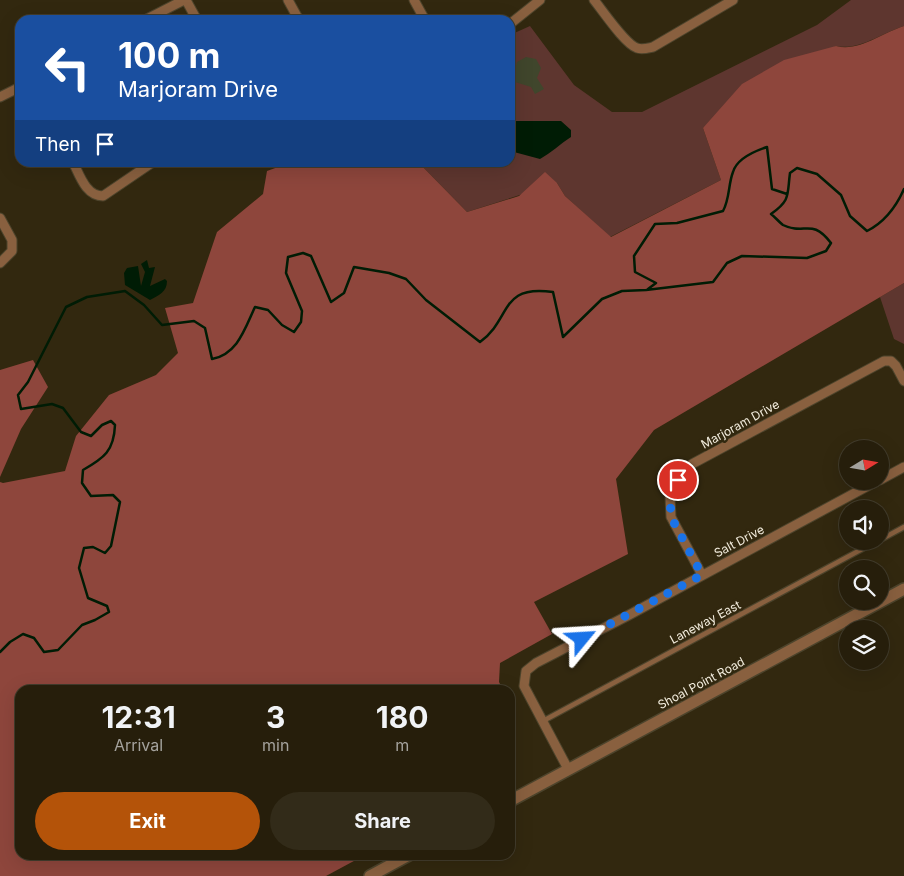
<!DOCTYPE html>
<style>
:root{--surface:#261e0b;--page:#322b19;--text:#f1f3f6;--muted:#a4a29d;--line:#423c2c;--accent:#b45309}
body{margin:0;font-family:Inter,sans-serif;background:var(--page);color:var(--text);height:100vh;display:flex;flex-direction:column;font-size:19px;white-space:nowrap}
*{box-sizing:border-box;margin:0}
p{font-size:16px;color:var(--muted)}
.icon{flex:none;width:28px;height:28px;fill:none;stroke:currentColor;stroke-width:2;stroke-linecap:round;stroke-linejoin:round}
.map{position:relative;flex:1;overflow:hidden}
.side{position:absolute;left:15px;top:685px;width:500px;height:175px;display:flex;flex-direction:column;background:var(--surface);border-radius:15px;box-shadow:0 5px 20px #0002,0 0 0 1px var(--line)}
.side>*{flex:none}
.banner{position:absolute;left:15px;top:15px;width:500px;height:152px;border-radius:15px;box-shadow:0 5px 20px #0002,0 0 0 1px var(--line);background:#1a4fa0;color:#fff;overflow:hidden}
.needle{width:32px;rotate:79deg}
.tools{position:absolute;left:839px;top:440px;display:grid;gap:10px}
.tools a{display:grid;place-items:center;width:50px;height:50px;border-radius:50%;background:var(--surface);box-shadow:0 5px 20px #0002,0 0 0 1px var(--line);font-size:25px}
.pin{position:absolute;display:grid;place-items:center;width:42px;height:42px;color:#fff;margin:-21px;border:2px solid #fff;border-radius:50%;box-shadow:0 1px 5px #0007}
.me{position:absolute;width:55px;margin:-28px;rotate:63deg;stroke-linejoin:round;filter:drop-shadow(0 0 4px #0008)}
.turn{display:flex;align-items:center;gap:18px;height:105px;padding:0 20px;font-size:22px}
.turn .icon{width:65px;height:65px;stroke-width:2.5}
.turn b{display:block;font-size:35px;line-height:42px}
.then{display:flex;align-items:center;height:48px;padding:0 20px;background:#0003;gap:10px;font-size:19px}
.eta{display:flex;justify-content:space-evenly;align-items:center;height:85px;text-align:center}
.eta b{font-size:30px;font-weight:700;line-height:35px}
.cta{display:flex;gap:10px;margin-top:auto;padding:10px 20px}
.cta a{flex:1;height:58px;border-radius:30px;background:var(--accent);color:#fff;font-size:20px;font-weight:700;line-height:58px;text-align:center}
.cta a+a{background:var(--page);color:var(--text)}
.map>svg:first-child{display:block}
.green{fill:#5e362f}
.forest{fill:#8e463c}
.water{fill:#001c05}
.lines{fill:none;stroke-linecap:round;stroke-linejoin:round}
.stream{stroke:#001c05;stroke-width:2.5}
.building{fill:#40462c}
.service-casing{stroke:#4d442c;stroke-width:7}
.minor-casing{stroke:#4d442c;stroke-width:11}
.tertiary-casing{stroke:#4d442c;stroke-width:14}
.service{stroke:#89603f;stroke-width:4.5}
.minor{stroke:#89603f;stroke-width:9}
.tertiary{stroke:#89603f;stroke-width:11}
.route{stroke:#1a73e8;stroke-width:9;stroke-dasharray:0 16.2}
.labels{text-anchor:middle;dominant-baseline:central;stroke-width:5;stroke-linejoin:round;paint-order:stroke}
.street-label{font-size:12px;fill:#f3edde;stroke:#32280f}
</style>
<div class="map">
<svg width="904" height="876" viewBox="0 0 904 876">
<rect width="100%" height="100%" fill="#32280f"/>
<path class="green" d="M851,0H904V26C882,33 859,51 836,46L703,128L721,180L610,237L565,196L557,183L467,212L419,163L510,162V35L530,26L574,85L612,112H642L817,25Z
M904,283V344L894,339L880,297Z"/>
<path class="forest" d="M904,26V283L654,430L616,479L628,554L534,602L552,634L500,663L499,682L503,690H20V855H365L326,876H0V482L3,483L65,471L76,436L109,395L156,375L178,353L165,308L193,303L217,232L263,194L267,171L289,163H419L467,212L519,196L545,172L557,183L565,196L611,237L721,180L703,128L742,84L784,60L836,46C859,52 882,33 904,26Z
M33,360L48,387L21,429L0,477V370Z"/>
<path class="water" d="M510,121H561L571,130V137C560,144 551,153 540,159L514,152L510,154Z
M147,260L149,268L155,267L150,286L165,279L167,281C167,292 159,295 150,300L125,285L124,273L127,268L138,266L141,286L145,272L141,264Z"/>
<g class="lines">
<path class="stream" d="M648,289L656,283L635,272L634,256L655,224L677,223L723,211C730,198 728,185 733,172C737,158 755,151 767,147L772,189L787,194
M0,652L10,642L23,634L34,638L44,652L58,650L82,625L95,620L109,612L107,606L88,598L79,568L84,548L93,547L105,553L111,546L120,502L113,495L91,496L82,483L83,470C104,458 114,451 115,425L111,421L102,425L91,436L81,432L63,408L52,404L21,409L18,395L28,382L66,307L87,297L125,291L144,305L162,325L194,321L205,328L212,359C238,354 245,328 255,307L268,310L282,325L294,332L301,322L302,311L286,273L288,257L303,253L311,256L331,302L344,293L354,267L389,273L406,279L426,300L480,342C512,319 499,284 553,292L563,337L602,299L622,291L646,290L713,282L727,263L742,256L807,258L826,251L831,243C811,217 805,236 783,225C779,222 775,217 771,214C791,200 787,195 790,173L797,168L817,174L841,195L850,216L867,231C885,222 896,207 904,189"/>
</g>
<path class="building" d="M526,57L536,59L541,68L537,78L544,89L535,94L531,87L515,82L510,84V72L515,70L517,62Z"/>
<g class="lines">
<defs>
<path id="service" d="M880,540L904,527
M543,721L877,541"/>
<path id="minor" d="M186,0L197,20
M288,0L299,20
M414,0L425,20
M594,0C603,11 625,44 637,48C642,50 648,48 653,47L733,0
M145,20L184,0
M510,24L540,0
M0,97L20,87
M73,162C80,176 86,196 103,196L153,162
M0,218L12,240V251L0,263
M880,480L904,467
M702,575L671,517L670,497L677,480L692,464L884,361H891L896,366L904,381
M568,769L524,686L526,671L536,663L629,615L877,481"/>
<path id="tertiary" d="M510,801L904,589
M370,876L409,855"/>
</defs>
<use href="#service" class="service-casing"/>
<use href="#minor" class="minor-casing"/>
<use href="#tertiary" class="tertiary-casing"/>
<use href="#service" class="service"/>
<use href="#minor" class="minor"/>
<use href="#tertiary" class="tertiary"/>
</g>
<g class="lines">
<path class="route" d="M582,639L702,575L671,517L670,497L678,480"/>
</g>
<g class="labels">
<g class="street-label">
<text transform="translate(740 424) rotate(-29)">Marjoram Drive</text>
<text transform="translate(739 541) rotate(-28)">Salt Drive</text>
<text transform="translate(705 622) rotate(-28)">Laneway East</text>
<text transform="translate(701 683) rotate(-28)">Shoal Point Road</text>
</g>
</g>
</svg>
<div class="tools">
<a><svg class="needle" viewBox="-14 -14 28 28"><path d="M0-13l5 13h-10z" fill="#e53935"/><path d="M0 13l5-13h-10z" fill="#a4a29d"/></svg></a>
<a><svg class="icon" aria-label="sound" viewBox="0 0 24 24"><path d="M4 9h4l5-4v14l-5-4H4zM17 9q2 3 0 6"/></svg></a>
<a><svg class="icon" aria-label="search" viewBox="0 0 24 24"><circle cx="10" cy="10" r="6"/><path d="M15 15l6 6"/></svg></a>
<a><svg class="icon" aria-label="layers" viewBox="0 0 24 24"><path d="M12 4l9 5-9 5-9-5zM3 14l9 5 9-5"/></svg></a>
</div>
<div class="pin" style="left:678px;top:480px;background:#d93025"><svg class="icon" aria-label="arrive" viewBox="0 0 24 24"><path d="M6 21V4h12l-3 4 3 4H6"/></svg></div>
<svg class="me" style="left:582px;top:639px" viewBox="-20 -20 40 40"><path d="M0-17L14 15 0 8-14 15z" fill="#1a73e8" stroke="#fff" stroke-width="4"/></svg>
<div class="banner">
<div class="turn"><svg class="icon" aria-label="left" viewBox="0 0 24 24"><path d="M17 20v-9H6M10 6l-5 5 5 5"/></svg><div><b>100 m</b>Marjoram Drive</div></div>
<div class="then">Then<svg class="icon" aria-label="arrive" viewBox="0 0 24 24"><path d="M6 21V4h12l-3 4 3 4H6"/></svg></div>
</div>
<section class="side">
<div class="eta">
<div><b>12:31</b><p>Arrival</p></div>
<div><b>3</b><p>min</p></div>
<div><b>180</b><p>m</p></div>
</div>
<div class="cta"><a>Exit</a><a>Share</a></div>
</section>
</div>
